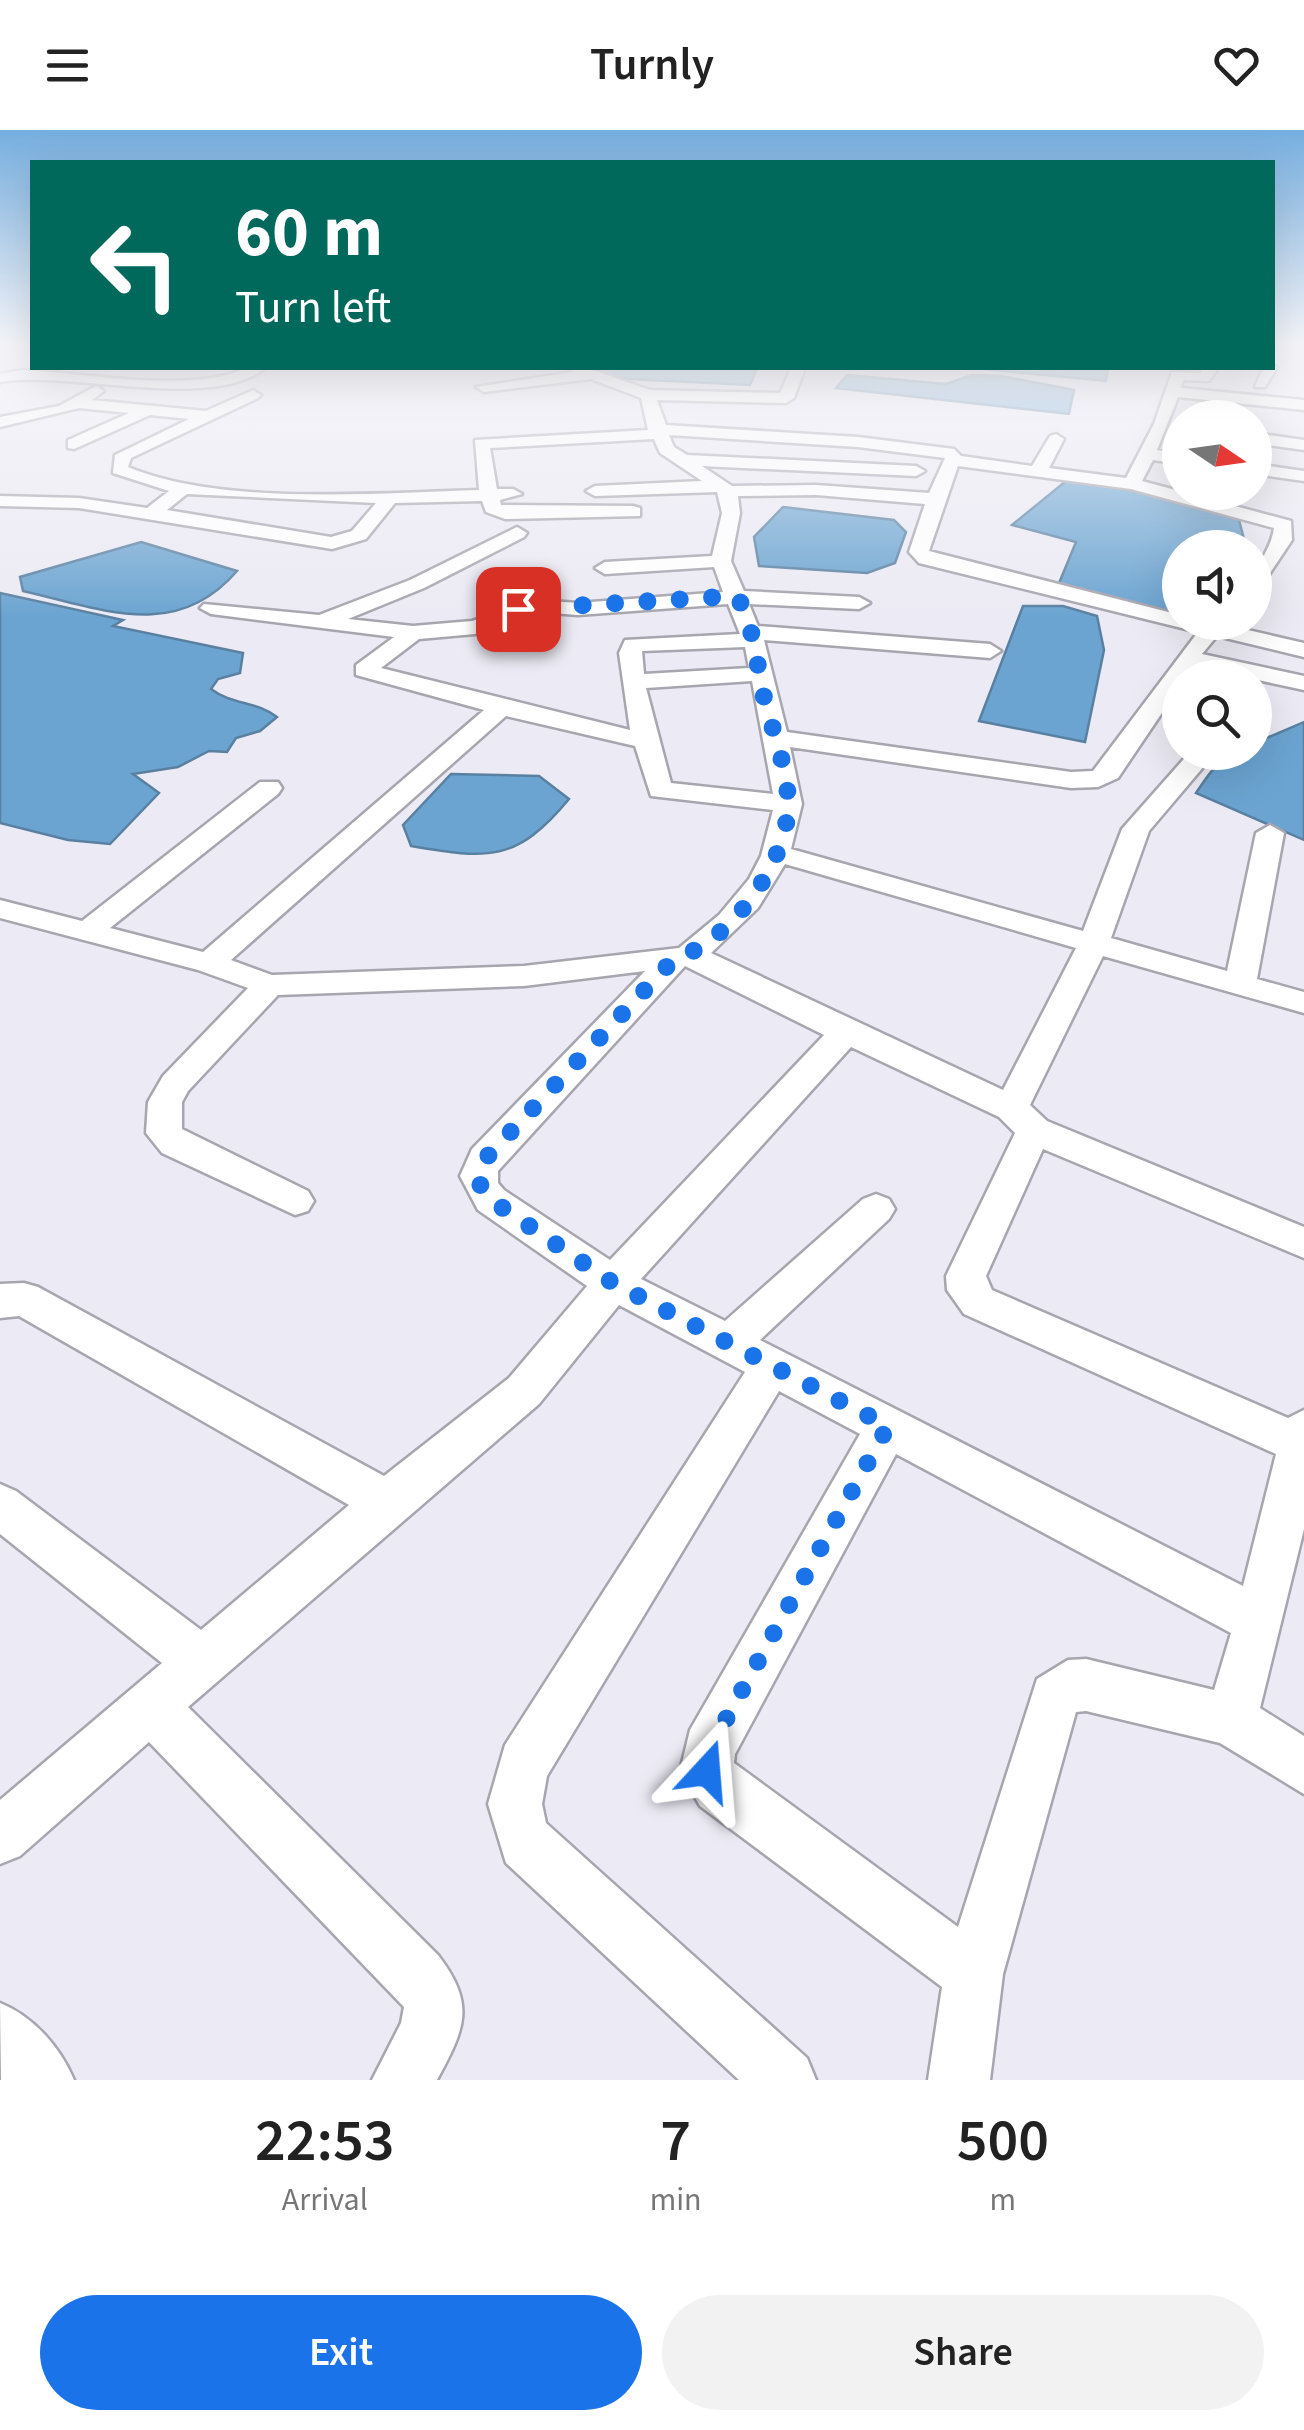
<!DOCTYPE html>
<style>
:root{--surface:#fff;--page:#f2f2f2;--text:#222;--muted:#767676;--accent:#1a73e8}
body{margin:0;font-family:"Source Sans 3",sans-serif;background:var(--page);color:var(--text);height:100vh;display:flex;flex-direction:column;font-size:38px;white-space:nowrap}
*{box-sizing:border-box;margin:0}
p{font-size:32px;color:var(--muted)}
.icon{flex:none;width:55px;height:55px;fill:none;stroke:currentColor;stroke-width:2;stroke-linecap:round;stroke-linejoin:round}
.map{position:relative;height:1950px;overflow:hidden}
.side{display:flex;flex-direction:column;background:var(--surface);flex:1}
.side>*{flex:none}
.guide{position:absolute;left:30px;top:30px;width:1245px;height:210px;border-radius:0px;box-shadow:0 10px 40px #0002;background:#00695c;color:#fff;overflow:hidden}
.needle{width:65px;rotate:103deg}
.tools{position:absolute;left:1162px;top:270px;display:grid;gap:20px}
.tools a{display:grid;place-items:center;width:110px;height:110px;border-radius:50%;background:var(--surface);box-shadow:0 10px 40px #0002;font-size:50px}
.pin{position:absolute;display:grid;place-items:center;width:85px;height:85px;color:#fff;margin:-42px;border-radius:20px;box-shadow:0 5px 15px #0006}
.me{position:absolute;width:110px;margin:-55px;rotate:19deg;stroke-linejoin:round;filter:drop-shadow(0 0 8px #0008)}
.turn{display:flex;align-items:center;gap:35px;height:210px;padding:0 40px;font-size:45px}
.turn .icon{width:130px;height:130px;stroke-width:2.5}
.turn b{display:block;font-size:70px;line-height:85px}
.eta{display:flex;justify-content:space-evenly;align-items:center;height:170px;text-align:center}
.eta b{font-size:60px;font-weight:600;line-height:70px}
.cta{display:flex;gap:20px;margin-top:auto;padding:20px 40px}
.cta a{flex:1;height:115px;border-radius:60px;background:var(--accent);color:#fff;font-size:40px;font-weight:600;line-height:115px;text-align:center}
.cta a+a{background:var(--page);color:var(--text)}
header{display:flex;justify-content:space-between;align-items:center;height:130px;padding:0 40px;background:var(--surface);font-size:45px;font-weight:600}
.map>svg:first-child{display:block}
.water{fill:#6ba4d1;stroke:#5980a1;stroke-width:2.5}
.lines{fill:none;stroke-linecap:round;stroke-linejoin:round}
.minor-casing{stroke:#a7a5ae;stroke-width:5}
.minor{fill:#fff;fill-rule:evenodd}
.route{stroke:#1a73e8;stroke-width:18;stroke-dasharray:0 32.4}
</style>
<header><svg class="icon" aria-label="menu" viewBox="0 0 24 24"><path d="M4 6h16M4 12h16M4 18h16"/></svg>Turnly<svg class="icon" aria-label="heart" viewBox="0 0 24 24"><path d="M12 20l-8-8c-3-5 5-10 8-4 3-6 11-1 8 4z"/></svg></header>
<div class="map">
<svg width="1304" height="1950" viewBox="0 0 1304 1950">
<rect width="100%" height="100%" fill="#eceaf4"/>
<path class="water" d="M603,238H757L750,255L628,249L595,243Z
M971,238H1108L1106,251Z
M847,245L946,254L972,245L1001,246L1074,260L1069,284L836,258Z
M1066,351L1149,363L1238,386L1245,413L1241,417L1180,418V474L1166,487L1057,458L1076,412L1012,395Z
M783,377L894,390L906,402L895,433L867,443L759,436L754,407Z
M141,412L237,441C176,512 102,479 23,461L20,447Z
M0,463L123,490L113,496L243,523L240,543L218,549L211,559C232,575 257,571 277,587L260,601L236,608L227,622L209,621L178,637L133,644L159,663L110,714L68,710L0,693Z
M1023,476H1063L1097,486L1104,520L1085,612L979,591Z
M1304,592V710L1196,663C1214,637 1221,623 1255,622V613Z
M451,644L539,646L569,669C516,733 488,729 411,716L403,695Z"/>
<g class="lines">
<defs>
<path id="minor" d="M1272,234L1277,238L1265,257H1255L1263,238Z
M247,238H265C213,282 68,240 0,252V244L23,240C86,243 190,264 247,238Z
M568,238H587L650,260L780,263L791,238H805L794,268L786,273L657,270L666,295L858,307L954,319L961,326L1032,336L1050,306L1056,304L1064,309L1049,338L1126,348L1154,294L1172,242L1200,243L1204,238H1218L1209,251L1183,250L1181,258L1304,270V280L1178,267L1157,320L1180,324V334L1153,330L1142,351L1291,391L1292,410L1262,455L1255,457C1255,432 1271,421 1274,398L1131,359L958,336L929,421L1180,485V492H1228L1226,495L1304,513V527L1217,506L1202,524L1304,546V560L1193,536L1185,548H1180V556L1118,648L1098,657L1071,658L790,617L802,674L791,719L1083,801L1122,699L1190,622H1216L1149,701L1111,808L1227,841L1256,703L1270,695L1284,703L1257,849L1304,862V883L1103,826L1030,975L1047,991L1304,1097V1128L1043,1019L986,1146L992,1160L1288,1288L1304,1280V1399L1260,1578L1304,1606V1664L1220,1613L1086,1581L1076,1582L1003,1844L990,1950H928L942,1857L700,1676L680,1641L690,1600L860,1304L779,1261L547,1646L542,1674L546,1693L807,1928L816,1950H739L506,1733L488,1674L505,1615L745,1242L619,1175L539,1274L188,1577L438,1825C476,1875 465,1898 437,1950H372L401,1893L404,1877L149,1612L20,1726L0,1734V1670L162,1533L0,1404V1354L16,1361L201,1500L349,1375L19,1186L0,1188V1154L24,1153L38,1157L384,1346L509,1248L587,1156L478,1080L460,1046L472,1019L645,841L524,856L278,865L188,961L182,972V999L308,1061L314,1071L308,1081L295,1085L162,1023L146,1003L148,972L163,946L248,858L198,840L0,788V770L82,791L260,652H278L282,658L278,664L110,798L203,822L484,580L356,545V535L394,507L211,484L200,478L204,474L319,485L410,450L517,397L527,403L524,407L424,458L348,489L413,496L472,491L536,470L578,473L723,462L714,437L605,444L595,438L605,432L712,426L722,383L717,362L595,366L586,361L595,356L702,351L660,323L654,309L490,318L497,359H513L522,364L500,370L501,375L633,376L640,378V386L505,389L486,382L482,371L395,373L366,409L332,419L79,378L0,376V366L79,368L147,378L169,361L113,343L115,325L189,289L150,285L74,319L68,318V310L129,283L79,278L0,297V287L59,276L96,256L104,261L92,270L206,281L253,260L261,265L258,268L131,328L128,337C221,376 378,363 479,360L475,310L648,300L641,268L591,249L484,262L476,257L573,242ZM669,305L858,317L945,328L929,363L816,355L732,356L702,336L916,346L925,341L916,336L687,325L674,317ZM187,364L376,373L352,401L331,407L167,380ZM816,365L925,374L909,422L919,433L1198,502L1093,641L1071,642L787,602L764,510L990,528L1001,521L990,514L758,496L749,474L859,479L870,473L859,467L744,461L731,431L740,383L738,366ZM728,474L740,504L625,510L619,523L630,600L381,538L419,509L475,504L538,482L578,485ZM745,517L749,538L644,544L642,521ZM752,551L773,664L671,653L646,558ZM506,586L635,616L651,666L773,680L761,726L749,749L719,785L679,818L524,836L272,845L231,830ZM785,734L1076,818L1003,960L711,823L758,778ZM685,836L824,905L610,1130L504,1060L498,1053V1041ZM851,917L999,987L1015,1003L946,1146L947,1160L964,1184L1276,1324L1243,1456L760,1210L889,1089L895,1079L889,1069L876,1064L863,1069L725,1191L641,1149ZM896,1324L1231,1503L1214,1560L1086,1529L1068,1530L1037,1549L958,1797L734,1633L735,1624Z
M1255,303L1304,310V320L1255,313Z
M1255,334L1304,341V351L1255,344Z
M0,1873C33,1886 60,1917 74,1950H1Z"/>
</defs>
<use href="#minor" class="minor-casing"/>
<use href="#minor" class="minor"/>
</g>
<linearGradient id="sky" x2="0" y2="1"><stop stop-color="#76aedf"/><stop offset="0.44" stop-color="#f6f6fa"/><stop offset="1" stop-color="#f6f6fa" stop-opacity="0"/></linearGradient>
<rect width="1304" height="488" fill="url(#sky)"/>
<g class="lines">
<path class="route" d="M518,479L737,466C754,496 756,530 763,563C771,598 789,640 788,676C787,734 729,813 674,829L485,1029C475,1047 477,1054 491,1070L613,1153L888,1296L709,1620L707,1641"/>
</g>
</svg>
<div class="tools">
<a><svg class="needle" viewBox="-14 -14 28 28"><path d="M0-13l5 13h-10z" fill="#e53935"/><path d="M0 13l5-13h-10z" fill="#767676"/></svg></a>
<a><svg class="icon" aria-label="sound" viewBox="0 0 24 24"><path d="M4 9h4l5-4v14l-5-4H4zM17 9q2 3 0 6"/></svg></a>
<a><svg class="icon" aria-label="search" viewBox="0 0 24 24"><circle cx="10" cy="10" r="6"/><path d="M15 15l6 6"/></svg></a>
</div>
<div class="pin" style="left:518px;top:479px;background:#d93025"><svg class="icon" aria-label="arrive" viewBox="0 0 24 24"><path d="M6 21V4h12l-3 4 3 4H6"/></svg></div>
<svg class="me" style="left:707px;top:1641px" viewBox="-20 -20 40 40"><path d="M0-17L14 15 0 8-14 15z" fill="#1a73e8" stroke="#fff" stroke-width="4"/></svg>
<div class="guide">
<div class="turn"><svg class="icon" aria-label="left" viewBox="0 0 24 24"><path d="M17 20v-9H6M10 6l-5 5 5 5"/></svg><div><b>60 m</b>Turn left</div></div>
</div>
</div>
<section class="side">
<div class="eta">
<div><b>22:53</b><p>Arrival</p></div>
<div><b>7</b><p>min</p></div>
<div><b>500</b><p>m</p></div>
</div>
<div class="cta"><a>Exit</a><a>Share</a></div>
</section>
